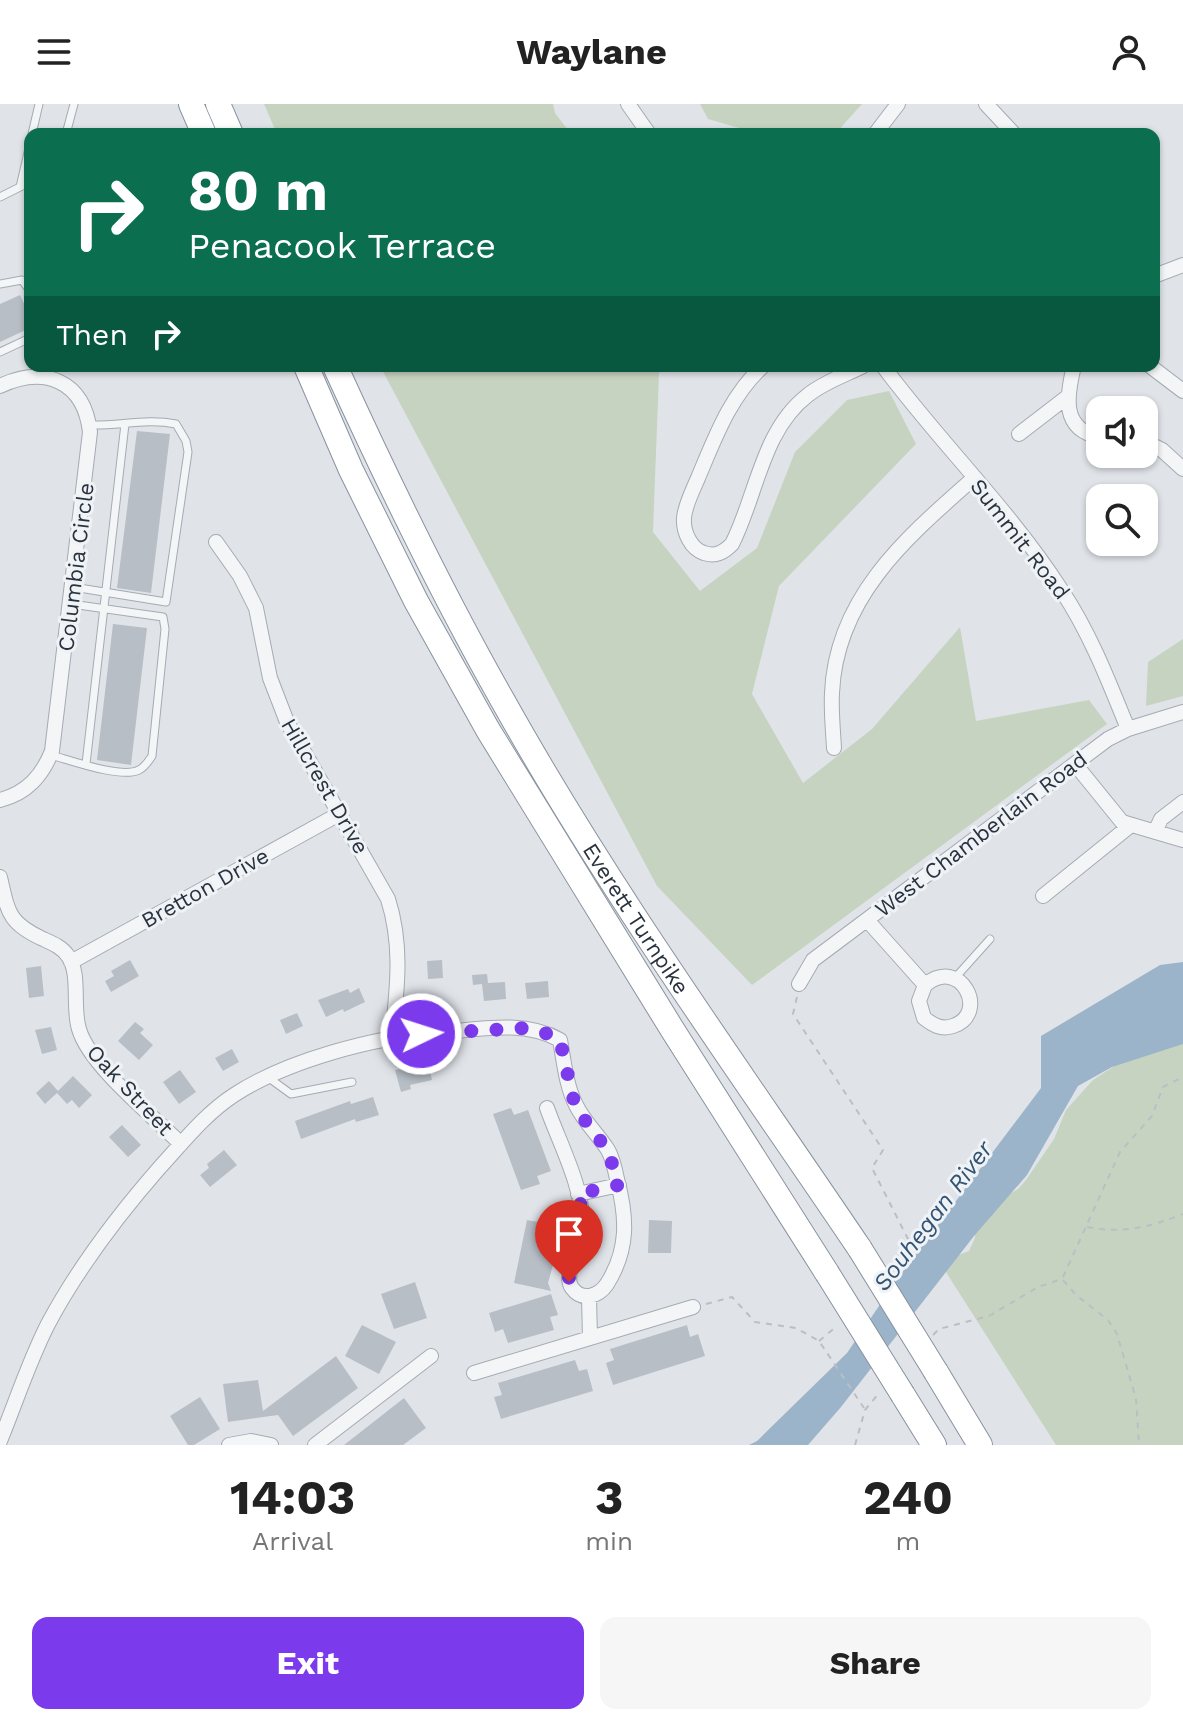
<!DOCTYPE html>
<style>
:root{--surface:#fff;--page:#f6f6f6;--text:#222;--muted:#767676;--accent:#7c3aed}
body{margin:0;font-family:"Work Sans",sans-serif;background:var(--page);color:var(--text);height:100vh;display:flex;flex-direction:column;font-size:30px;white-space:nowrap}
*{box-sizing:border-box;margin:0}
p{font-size:26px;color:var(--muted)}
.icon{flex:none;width:44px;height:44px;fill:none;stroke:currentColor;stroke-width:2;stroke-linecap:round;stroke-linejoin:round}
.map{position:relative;height:1341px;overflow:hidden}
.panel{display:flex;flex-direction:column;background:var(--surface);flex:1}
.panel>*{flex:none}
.guide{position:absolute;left:24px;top:24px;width:1136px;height:244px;border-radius:16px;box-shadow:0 2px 6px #0004;background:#0b6e4f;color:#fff;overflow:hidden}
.controls{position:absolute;left:1086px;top:292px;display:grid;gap:16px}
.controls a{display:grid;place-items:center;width:72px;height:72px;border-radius:16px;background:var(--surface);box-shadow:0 2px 6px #0004;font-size:40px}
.pin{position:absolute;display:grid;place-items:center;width:68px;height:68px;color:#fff;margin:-82px -34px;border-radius:50% 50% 50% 0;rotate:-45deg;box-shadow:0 0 8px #0007}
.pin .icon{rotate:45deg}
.me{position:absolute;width:88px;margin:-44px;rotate:86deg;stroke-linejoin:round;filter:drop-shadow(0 0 6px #0008)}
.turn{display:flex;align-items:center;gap:28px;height:168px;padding:0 32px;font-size:36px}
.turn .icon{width:104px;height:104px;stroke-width:2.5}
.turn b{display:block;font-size:56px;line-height:68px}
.then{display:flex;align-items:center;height:76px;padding:0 32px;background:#0003;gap:16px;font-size:30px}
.eta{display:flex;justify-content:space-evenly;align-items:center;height:136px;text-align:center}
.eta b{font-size:48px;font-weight:700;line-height:56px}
.button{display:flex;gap:16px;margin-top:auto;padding:16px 32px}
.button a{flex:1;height:92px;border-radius:16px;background:var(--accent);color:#fff;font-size:32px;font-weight:700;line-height:92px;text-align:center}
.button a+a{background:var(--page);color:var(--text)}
header{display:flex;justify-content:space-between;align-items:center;height:104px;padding:0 32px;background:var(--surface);font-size:36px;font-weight:700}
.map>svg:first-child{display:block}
.green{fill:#c7d3c1}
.water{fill:#9cb4c9}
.building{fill:#b7bec6}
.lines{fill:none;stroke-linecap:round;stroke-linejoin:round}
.service-casing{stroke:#a5abb3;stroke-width:9}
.minor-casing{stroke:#a5abb3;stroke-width:16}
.motorway-casing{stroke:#88929f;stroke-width:26}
.path{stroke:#babfc4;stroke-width:2;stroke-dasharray:6 6;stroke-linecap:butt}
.service{stroke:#f3f5f7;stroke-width:7}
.minor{stroke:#f3f5f7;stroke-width:14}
.motorway{stroke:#fff;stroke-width:24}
.motorway-bridge-casing{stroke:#88929f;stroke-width:26;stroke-linecap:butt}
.motorway-bridge{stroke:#fff;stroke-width:24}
.route{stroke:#7c3aed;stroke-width:14;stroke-dasharray:0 25.2}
.labels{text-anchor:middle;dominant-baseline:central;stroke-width:6;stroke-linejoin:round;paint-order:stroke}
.street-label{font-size:22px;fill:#293340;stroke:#f0f3f6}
.water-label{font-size:24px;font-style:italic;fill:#345474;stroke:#f0f3f6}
</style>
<header><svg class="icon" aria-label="menu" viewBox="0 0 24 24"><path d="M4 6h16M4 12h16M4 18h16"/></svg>Waylane<svg class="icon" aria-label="person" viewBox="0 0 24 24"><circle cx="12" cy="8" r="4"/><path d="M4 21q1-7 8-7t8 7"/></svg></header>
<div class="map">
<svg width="1183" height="1341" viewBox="0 0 1183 1341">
<rect width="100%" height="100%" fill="#e0e4e9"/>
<path class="green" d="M264,0H553L555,9L571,30H277Z
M700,0H862L836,29L830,30H760L708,15Z
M380,262H668L659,269L653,428L700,487L757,444L795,348L847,296L889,287L916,340L779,482L752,590L803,679L872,625L960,523L976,617L1089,596L1107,620L752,881L657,782Z
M1183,535V592L1146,602L1148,558Z
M1183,935V1341H1056L944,1165L956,1152L969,1147L975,1134V1125L1006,1092L1018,1085L1026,1076L1054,1035L1066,1006L1093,976L1122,957Z"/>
<path class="water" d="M1183,858V940L1112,963L1078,982L1027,1071L974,1132L841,1303L808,1341H749L757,1337L847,1249L898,1174L1041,984V932L1160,861Z"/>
<path class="building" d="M20,191L30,212V224L0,238V200Z
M137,327L170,330L151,489L117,484Z
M113,520L147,524L131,661L97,656Z
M130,856L139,872L111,888L105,877L114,872L111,867Z
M442,856L443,874L428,875L427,857Z
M41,862L44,892L29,894L26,864Z
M487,870L488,879L505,878L506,895L484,897L482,880L473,881L472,871Z
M548,877L549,893L527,895L525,879Z
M359,884L365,898L344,908L343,905L326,913L318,896L348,885L350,889Z
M297,909L303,922L286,930L280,916Z
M135,918L144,925L140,929L153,941L139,956L118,937Z
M51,923L57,946L42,950L35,926Z
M232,945L239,958L223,967L215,954Z
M428,958L432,976L410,981L411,985L401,988L395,966Z
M180,966L196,988L179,1000L163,978Z
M73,972L92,991L79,1004L72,996L67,1000L57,989L45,1000L36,989L49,977L58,987Z
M373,993L379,1011L356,1018L355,1015L301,1035L295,1017L350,997L351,1000Z
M511,1004L514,1011L528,1006L551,1067L537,1072L540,1080L521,1086L493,1010Z
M122,1021L141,1041L128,1053L109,1033Z
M224,1046L237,1061L210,1083L200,1071L209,1064L207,1060Z
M527,1116L549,1120L547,1130L561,1132L548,1179L551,1187L514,1179Z
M649,1116L672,1117L671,1149H648Z
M415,1178L427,1214L394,1225L381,1190Z
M551,1190L558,1211L550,1213L554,1226L508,1239L503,1225L495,1228L489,1209Z
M362,1221L396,1238L379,1270L345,1252Z
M687,1221L690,1233L698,1230L705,1252L613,1281L606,1259L614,1256L610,1245Z
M336,1252L358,1284L293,1332L278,1311L228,1318L223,1280L258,1276L263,1307Z
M575,1256L579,1267L587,1265L593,1287L501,1315L494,1293L502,1291L498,1279Z
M200,1293L220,1325L194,1341H188L170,1312Z
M404,1294L426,1324L403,1341H344Z"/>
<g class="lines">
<defs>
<path id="service" d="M32,30L39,0
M66,30L74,0
M20,83L30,40
M0,93L30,78
M0,180L22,176L30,187
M0,248L30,234
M73,483L166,498L188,348L186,337L176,320C147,314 119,322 90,321
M51,651C70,656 121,675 139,666C145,663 148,658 152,652L165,525L163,513L71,500
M86,660L125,320
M955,874L990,835
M269,974L291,990L352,978"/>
<path id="minor" d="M628,0L649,30
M986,0L1014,30
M875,30L898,0
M1154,172L1183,161
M763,262C730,292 715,334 698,374C693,386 685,401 684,414C683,428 691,445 704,449C716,453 724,448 732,440C757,391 762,326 808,291C824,278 845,271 863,262
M883,262C940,339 1010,406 1062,487C1090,529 1109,578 1128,625
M1074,262C1067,290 1060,326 1100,333
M1150,262L1183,287
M0,282C45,261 84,277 90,328L52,647C42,672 27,689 0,696
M1019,330L1067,293
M1144,337L1162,346L1183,365
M216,438L240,472L256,504L270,574L287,618L388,795C403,842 397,886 392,934
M834,644C833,626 831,607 832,589C836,493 907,433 974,374
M1075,660L1122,718L1183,736
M1155,728L1161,715L1183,698
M0,773C8,808 8,819 43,835C52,839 62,843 68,852C81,870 72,903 79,925C89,961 153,1012 181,1040
M1043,792L1131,721
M867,816L925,881L919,897L924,914C933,921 941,926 953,922C990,910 961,851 925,881
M71,858L339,710
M799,880L813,856L1108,635L1128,625L1183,608
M578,1090L619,1081
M589,1193L590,1234
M474,1269L693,1203
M0,1337C16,1298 29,1257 48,1220C79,1162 118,1111 161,1062C184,1037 205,1010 234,991C286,957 374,933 435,929C476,926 523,915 560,936C564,957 566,982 576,1001C584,1018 598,1030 608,1046C613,1055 615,1065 617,1075C627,1113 629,1145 607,1180C599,1192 582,1198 572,1184C562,1171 581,1138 582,1120C584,1085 559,1038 547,1004
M229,1341L251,1337L271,1341
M315,1341L431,1252"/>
<g id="motorway">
<path d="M191,0L204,30"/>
<path d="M218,0L231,30"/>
<path d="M306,262L351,366L416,497L488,626L672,925L827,1169"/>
<path id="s1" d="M335,262C387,376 441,488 503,597C609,787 738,964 860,1145"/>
<path d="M936,1268L980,1341"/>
<path d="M903,1291L934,1341"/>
</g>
</defs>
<use href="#service" class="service-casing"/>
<use href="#minor" class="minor-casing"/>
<use href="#motorway" class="motorway-casing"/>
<path class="path" d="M797,893L793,910L883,1046L872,1064L909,1137L891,1161
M1087,1123C1122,1130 1150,1123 1183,1110
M1063,1173L1120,1048L1152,1012L1163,983L1183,973
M706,1200L732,1193L755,1218L796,1224L819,1237L864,1304
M933,1231L939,1225L989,1212L1038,1183L1062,1175L1076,1191L1108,1216L1117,1230L1136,1295L1139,1341
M819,1237L837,1222
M855,1341L865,1306L880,1288"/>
<use href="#service" class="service"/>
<use href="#minor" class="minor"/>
<use href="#motorway" class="motorway"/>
<defs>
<path id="motorway-bridge" d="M860,1145L936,1268
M827,1169L903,1291"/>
</defs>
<use href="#motorway-bridge" class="motorway-bridge-casing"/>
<use href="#motorway-bridge" class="motorway-bridge"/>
</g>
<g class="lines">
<path class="route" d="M421,930L525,924L541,927L560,936L573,994L581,1011L608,1047L619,1081L578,1090C583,1107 584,1124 579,1141C575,1153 568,1165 569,1178"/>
</g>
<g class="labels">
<g class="street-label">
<text transform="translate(1020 435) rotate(52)">Summit Road</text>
<text transform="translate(76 463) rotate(-83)">Columbia Circle</text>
<text transform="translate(325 682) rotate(60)">Hillcrest Drive</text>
<text transform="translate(981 730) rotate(-37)">West Chamberlain Road</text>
<text transform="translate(205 784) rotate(-29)">Bretton Drive</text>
<text stroke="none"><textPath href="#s1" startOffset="630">Everett Turnpike</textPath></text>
<text transform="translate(130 986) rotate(47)">Oak Street</text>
</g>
<g class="water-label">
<text transform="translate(933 1112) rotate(-53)">Souhegan River</text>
</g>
</g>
</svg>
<div class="controls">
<a><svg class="icon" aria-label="sound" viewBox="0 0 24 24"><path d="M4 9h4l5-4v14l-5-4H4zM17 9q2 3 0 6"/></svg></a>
<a><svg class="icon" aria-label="search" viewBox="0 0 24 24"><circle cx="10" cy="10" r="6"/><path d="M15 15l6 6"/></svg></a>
</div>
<div class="pin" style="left:569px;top:1178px;background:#d93025"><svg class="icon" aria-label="arrive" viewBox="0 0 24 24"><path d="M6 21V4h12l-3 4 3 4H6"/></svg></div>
<svg class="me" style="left:421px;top:930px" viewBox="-20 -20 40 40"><circle r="17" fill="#7c3aed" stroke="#fff" stroke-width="3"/><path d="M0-11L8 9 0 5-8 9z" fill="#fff"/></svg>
<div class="guide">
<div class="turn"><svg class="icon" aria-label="right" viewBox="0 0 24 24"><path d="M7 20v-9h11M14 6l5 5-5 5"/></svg><div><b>80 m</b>Penacook Terrace</div></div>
<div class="then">Then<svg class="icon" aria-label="right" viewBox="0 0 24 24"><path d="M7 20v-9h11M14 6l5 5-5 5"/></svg></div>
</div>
</div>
<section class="panel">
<div class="eta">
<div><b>14:03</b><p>Arrival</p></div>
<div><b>3</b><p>min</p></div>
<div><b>240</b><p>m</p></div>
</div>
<div class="button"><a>Exit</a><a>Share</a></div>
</section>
